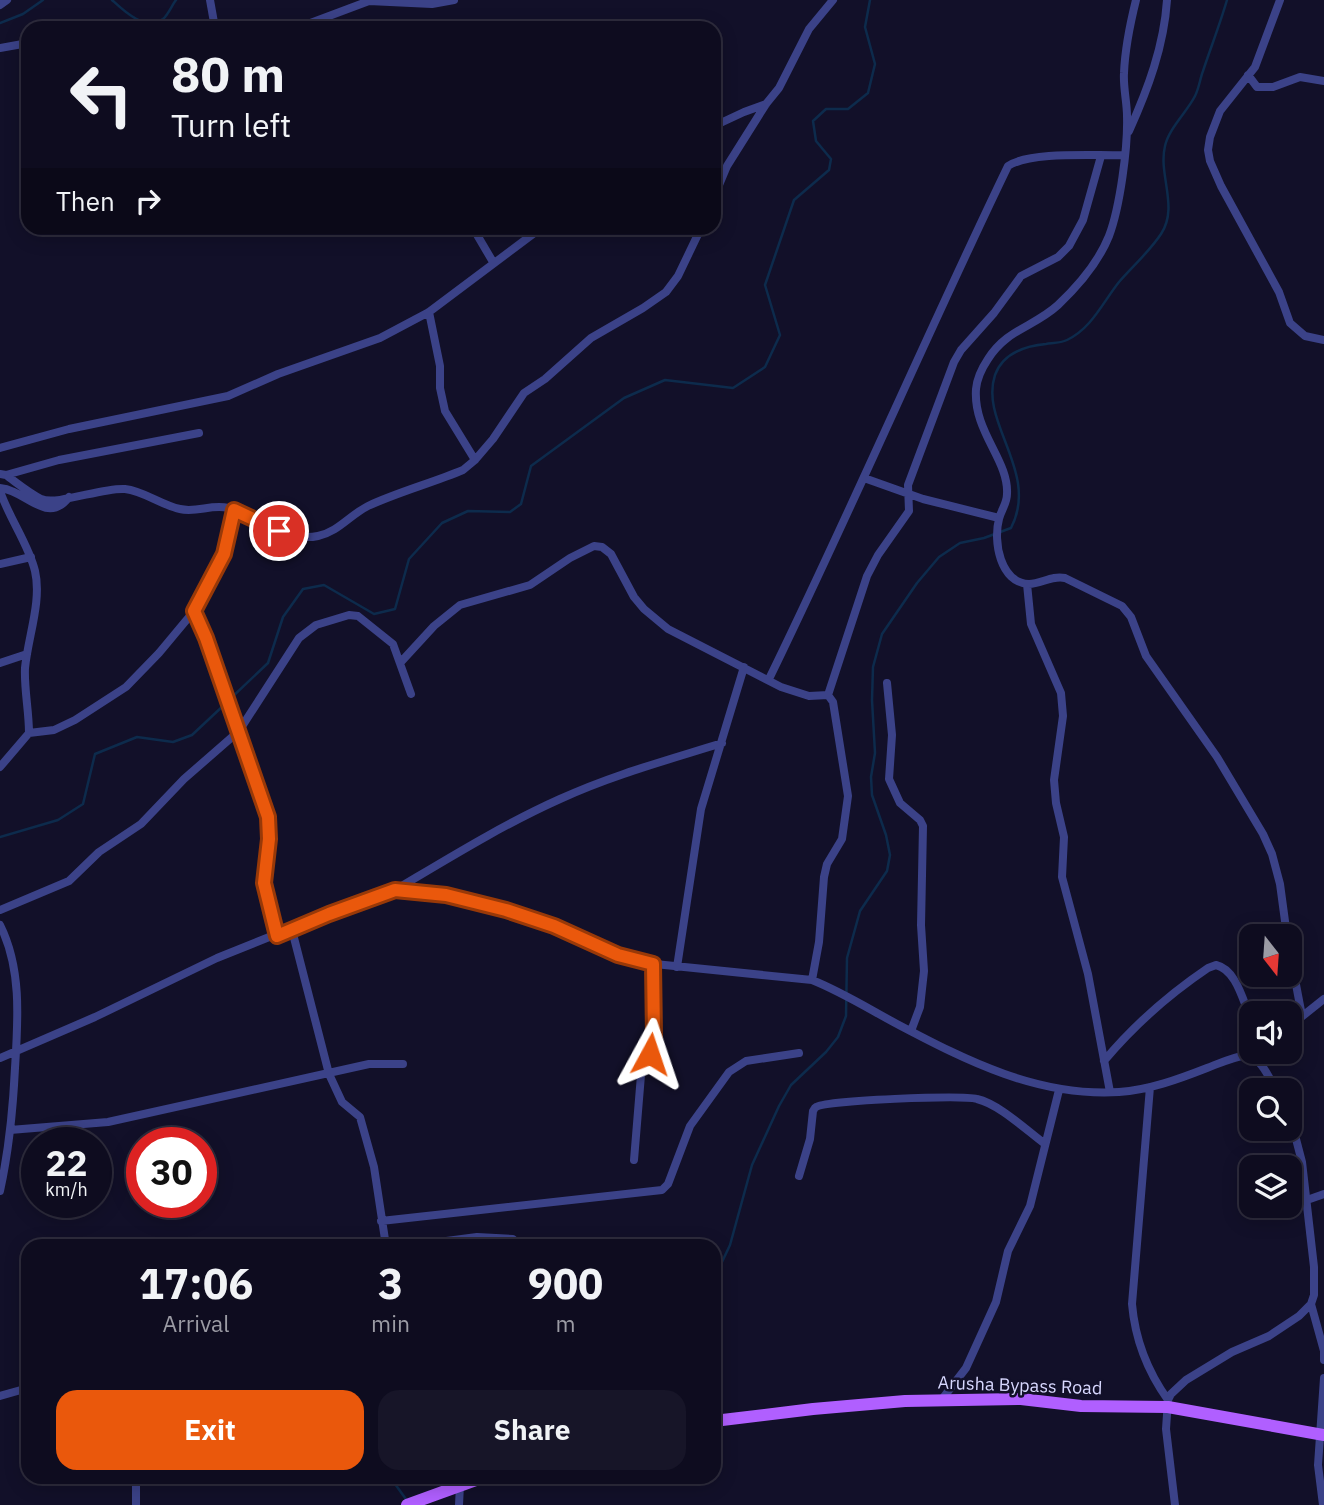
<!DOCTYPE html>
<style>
:root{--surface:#0e0c1f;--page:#171528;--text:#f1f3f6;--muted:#9b9ba4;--line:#2e2c3d;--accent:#ea580c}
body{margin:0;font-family:"IBM Plex Sans",sans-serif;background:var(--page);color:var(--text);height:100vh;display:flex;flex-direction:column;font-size:26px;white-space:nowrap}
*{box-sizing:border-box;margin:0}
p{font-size:23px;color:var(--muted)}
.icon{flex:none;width:38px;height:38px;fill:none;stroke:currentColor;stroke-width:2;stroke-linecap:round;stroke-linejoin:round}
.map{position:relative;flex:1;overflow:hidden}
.sheet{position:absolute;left:21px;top:1239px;width:700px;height:245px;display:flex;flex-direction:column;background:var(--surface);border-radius:21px;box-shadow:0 4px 18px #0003,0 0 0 2px var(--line)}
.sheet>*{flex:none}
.guide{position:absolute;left:21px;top:21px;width:700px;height:214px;border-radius:21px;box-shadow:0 4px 18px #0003,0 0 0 2px var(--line);background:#0e0c1f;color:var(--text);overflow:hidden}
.needle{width:46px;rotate:163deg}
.tools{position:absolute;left:1239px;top:924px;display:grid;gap:14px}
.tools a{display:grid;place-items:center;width:63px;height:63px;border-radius:14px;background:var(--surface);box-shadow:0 4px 18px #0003,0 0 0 2px var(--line);font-size:35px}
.speed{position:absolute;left:21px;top:1127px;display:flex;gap:14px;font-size:35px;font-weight:700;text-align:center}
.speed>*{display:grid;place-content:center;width:91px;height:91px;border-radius:50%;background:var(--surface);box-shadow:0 4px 18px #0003,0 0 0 2px var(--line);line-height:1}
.speed small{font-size:18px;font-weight:400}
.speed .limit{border:10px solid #d22;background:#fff;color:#111}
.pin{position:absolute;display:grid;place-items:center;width:60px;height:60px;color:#fff;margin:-30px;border:4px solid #fff;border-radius:50%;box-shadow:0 2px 7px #0007}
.me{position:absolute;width:77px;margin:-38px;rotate:5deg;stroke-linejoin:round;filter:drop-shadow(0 0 5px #0008)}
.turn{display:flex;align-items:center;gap:24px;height:147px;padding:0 35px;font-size:32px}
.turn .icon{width:91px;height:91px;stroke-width:2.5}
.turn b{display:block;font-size:49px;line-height:60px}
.then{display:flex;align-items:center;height:66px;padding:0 35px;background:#0003;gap:14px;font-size:26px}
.eta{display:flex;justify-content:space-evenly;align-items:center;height:119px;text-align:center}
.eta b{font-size:42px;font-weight:700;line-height:49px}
.primary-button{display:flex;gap:14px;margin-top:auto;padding:14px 35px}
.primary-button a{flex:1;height:80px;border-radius:21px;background:var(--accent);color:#fff;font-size:28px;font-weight:700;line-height:80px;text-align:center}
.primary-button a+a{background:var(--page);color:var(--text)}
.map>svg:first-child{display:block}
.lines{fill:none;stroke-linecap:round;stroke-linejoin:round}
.stream{stroke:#0d2b4c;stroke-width:2.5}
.minor{stroke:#3b4288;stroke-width:8}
.primary{stroke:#b05fff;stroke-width:12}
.route-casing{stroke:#983908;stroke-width:18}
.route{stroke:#ea580c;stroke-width:12}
.labels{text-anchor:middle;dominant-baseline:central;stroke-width:5;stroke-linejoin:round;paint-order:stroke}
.street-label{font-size:18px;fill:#d8d8ff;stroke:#121029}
</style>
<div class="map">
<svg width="1324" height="1505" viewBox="0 0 1324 1505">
<rect width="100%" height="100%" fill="#121029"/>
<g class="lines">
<path class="stream" d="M112,0C124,11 144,31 163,19C168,15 172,5 176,0
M0,23L23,14L43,0
M229,700L268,663L283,617L303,589L324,585L374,614L395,609L409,559L442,523L468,511L510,512L521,504L531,466L624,398L665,380L733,388L765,367L780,335L765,285L794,200L829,170L831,159L816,141L813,121L826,109H848L868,93L875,64L865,27L870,0
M0,837L58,820L83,804L95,754L137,737L173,742L192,735L224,705
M714,1271L722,1262L730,1245L752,1165L779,1106L791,1085L826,1052L838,1037L846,1016L847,958L860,911L887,871L890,855L886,835L872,795L871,777L875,753L872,700L873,667L882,634L917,583L939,557L960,543L984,538L1011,528C1040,472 979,423 995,375C1003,353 1025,346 1046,344C1053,343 1061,343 1067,340C1092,328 1103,302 1119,282C1133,266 1149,252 1161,234C1179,207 1158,175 1165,146C1169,128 1187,112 1195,96C1199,88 1200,79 1203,71C1211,47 1220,24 1227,0
M390,1477L408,1502"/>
<path class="minor" d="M210,0L215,28
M1136,0C1130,24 1125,49 1124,73C1123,87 1127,102 1127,116C1128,147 1120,207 1109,236C1099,261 1077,287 1058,305C1034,327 1007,329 988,359C982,368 977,378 976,389C973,432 1009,460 1007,494C1007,504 1001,510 999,519C993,541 1000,583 1029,584C1041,584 1052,575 1065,578L1122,606L1131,617L1146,656L1217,757L1263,834L1272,854L1280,884L1287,936
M1280,0L1255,67L1220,111L1210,137L1208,150L1210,161L1221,186L1279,292L1290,323L1305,336L1324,340
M0,5L7,0
M297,28L369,1L432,4L454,0
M0,48L28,43
M1248,75L1257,87H1273L1300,77L1324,81
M714,126L744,112L766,104
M1129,131C1148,89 1164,46 1167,0
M714,197L727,166L766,104L779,88L809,29L833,0
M473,228L493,262
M429,312L440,366V388L445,411L475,460
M0,448L69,429L228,396L278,374L380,338L429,312L541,228
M0,474L6,475C17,483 29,493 41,499C57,506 103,487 125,489C144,491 161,505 180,509C196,513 212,504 228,508C258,515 284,543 318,536C338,532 350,515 368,506C398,492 432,483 463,470L475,460L493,439L524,393L545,379L591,338L643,308L666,292L678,276L701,228
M6,475L59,460L199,433
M864,478L923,499L999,518
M0,488C26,490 47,526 69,497
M0,491C9,518 29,545 35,571C42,601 28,637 25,668C24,689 29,711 29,733L0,767
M0,564L31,557
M1027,584L1031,624L1061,693L1063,716L1054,780L1056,803L1064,837L1062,877L1088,974L1110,1092
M194,611L198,618L267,817L269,839L264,883L277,936
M0,663L27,654
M400,663L434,626L460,605L530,585L570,558L594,546L602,547L611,554L634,597L644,609L668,629L781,687L809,696L828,695L833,702L848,796L842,839L827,864L824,877L819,942L812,980
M769,679C852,509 926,336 1008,166C1031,151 1095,156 1124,155
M887,683L892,735L889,779L900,803L920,820L923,826L921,925L924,971L920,1007L911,1031
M828,695L867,576L878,555L909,511L908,485L954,362L961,350L994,313L1021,276L1058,257L1069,246L1083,220L1101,156
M29,733L54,730L75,720L126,687L159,653L194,611L224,554L234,510
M395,890C449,858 502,825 560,799C612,775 668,760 722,743
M0,910L69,881L99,852L141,824L184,779L239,731L299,638L316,625L349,615L358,616L393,644L411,694
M0,925C22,969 18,1020 15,1068C13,1109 9,1150 0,1191
M292,930L329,1074L342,1102L360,1117L374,1167L386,1246
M1290,953L1302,1016
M677,967L701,809L744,667
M1290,1026L1324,999
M0,1058L95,1017L217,958L329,913L395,890L446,896L506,910L554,926L618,955L645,963L812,980C842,992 869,1009 897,1024C967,1061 1038,1097 1119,1092C1149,1090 1179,1079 1207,1068C1220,1063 1233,1057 1247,1055C1262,1059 1269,1078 1276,1090
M1104,1061C1135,1024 1168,995 1208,968L1216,965C1237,970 1243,1002 1251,1019
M1150,1087L1132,1304C1135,1339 1148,1372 1168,1400
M10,1130L108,1122L369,1064H403
M634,1160L641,1075L651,1053L654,1036L653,964
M799,1176L810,1139L813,1111C814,1110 814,1108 816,1107C826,1100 962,1095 977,1099C999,1104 1026,1130 1045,1144
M1307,1200L1324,1194
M381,1221L662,1190L668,1184L690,1126L729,1072L746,1061L799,1053
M408,1246L477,1237L513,1239L519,1246
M1311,1304L1324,1351V1360
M0,1396L28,1388
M943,1398L966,1368L996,1302L1008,1251L1030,1206L1059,1090
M136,1505V1477
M459,1505L460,1485
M1175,1505L1166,1429L1168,1400L1171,1394L1186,1380L1232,1352L1269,1336L1299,1316L1311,1304L1314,1295V1267L1302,1162L1290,1116
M1323,1505L1318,1465L1324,1378"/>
<path class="primary" d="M714,1421L813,1409L905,1401L1021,1399L1081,1406L1168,1407L1324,1435
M407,1505L484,1477"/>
</g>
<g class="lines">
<defs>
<path id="route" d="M279,531L234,510L224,554L194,611L206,638L268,817L269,839L264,883L277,936L329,914L395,890L446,895L506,910L554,926L618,955L653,964L654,1036L650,1054"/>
</defs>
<use href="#route" class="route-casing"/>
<use href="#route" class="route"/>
</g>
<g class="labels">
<g class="street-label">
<text transform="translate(1020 1385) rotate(2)">Arusha Bypass Road</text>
</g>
</g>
</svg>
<div class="tools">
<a><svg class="needle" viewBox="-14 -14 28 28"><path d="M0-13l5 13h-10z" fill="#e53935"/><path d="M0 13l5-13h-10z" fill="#9b9ba4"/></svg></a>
<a><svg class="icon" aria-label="sound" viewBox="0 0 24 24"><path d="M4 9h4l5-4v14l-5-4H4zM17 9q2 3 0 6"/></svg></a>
<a><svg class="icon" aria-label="search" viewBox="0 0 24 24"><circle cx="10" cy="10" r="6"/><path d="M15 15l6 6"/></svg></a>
<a><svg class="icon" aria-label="layers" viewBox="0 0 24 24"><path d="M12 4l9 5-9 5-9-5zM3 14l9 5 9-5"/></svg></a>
</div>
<div class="speed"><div>22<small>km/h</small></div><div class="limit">30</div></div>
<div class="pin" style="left:279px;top:531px;background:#d93025"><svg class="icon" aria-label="arrive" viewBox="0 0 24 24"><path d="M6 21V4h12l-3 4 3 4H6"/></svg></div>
<svg class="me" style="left:650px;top:1054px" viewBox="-20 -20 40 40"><path d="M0-17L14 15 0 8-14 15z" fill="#ea580c" stroke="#fff" stroke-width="4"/></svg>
<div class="guide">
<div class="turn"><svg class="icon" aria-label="left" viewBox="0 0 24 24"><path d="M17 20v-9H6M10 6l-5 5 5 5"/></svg><div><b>80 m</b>Turn left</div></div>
<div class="then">Then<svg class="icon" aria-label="right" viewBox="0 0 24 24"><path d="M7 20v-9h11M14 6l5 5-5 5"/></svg></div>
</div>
<section class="sheet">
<div class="eta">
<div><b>17:06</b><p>Arrival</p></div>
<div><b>3</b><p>min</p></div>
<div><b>900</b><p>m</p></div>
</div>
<div class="primary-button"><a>Exit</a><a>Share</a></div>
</section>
</div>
